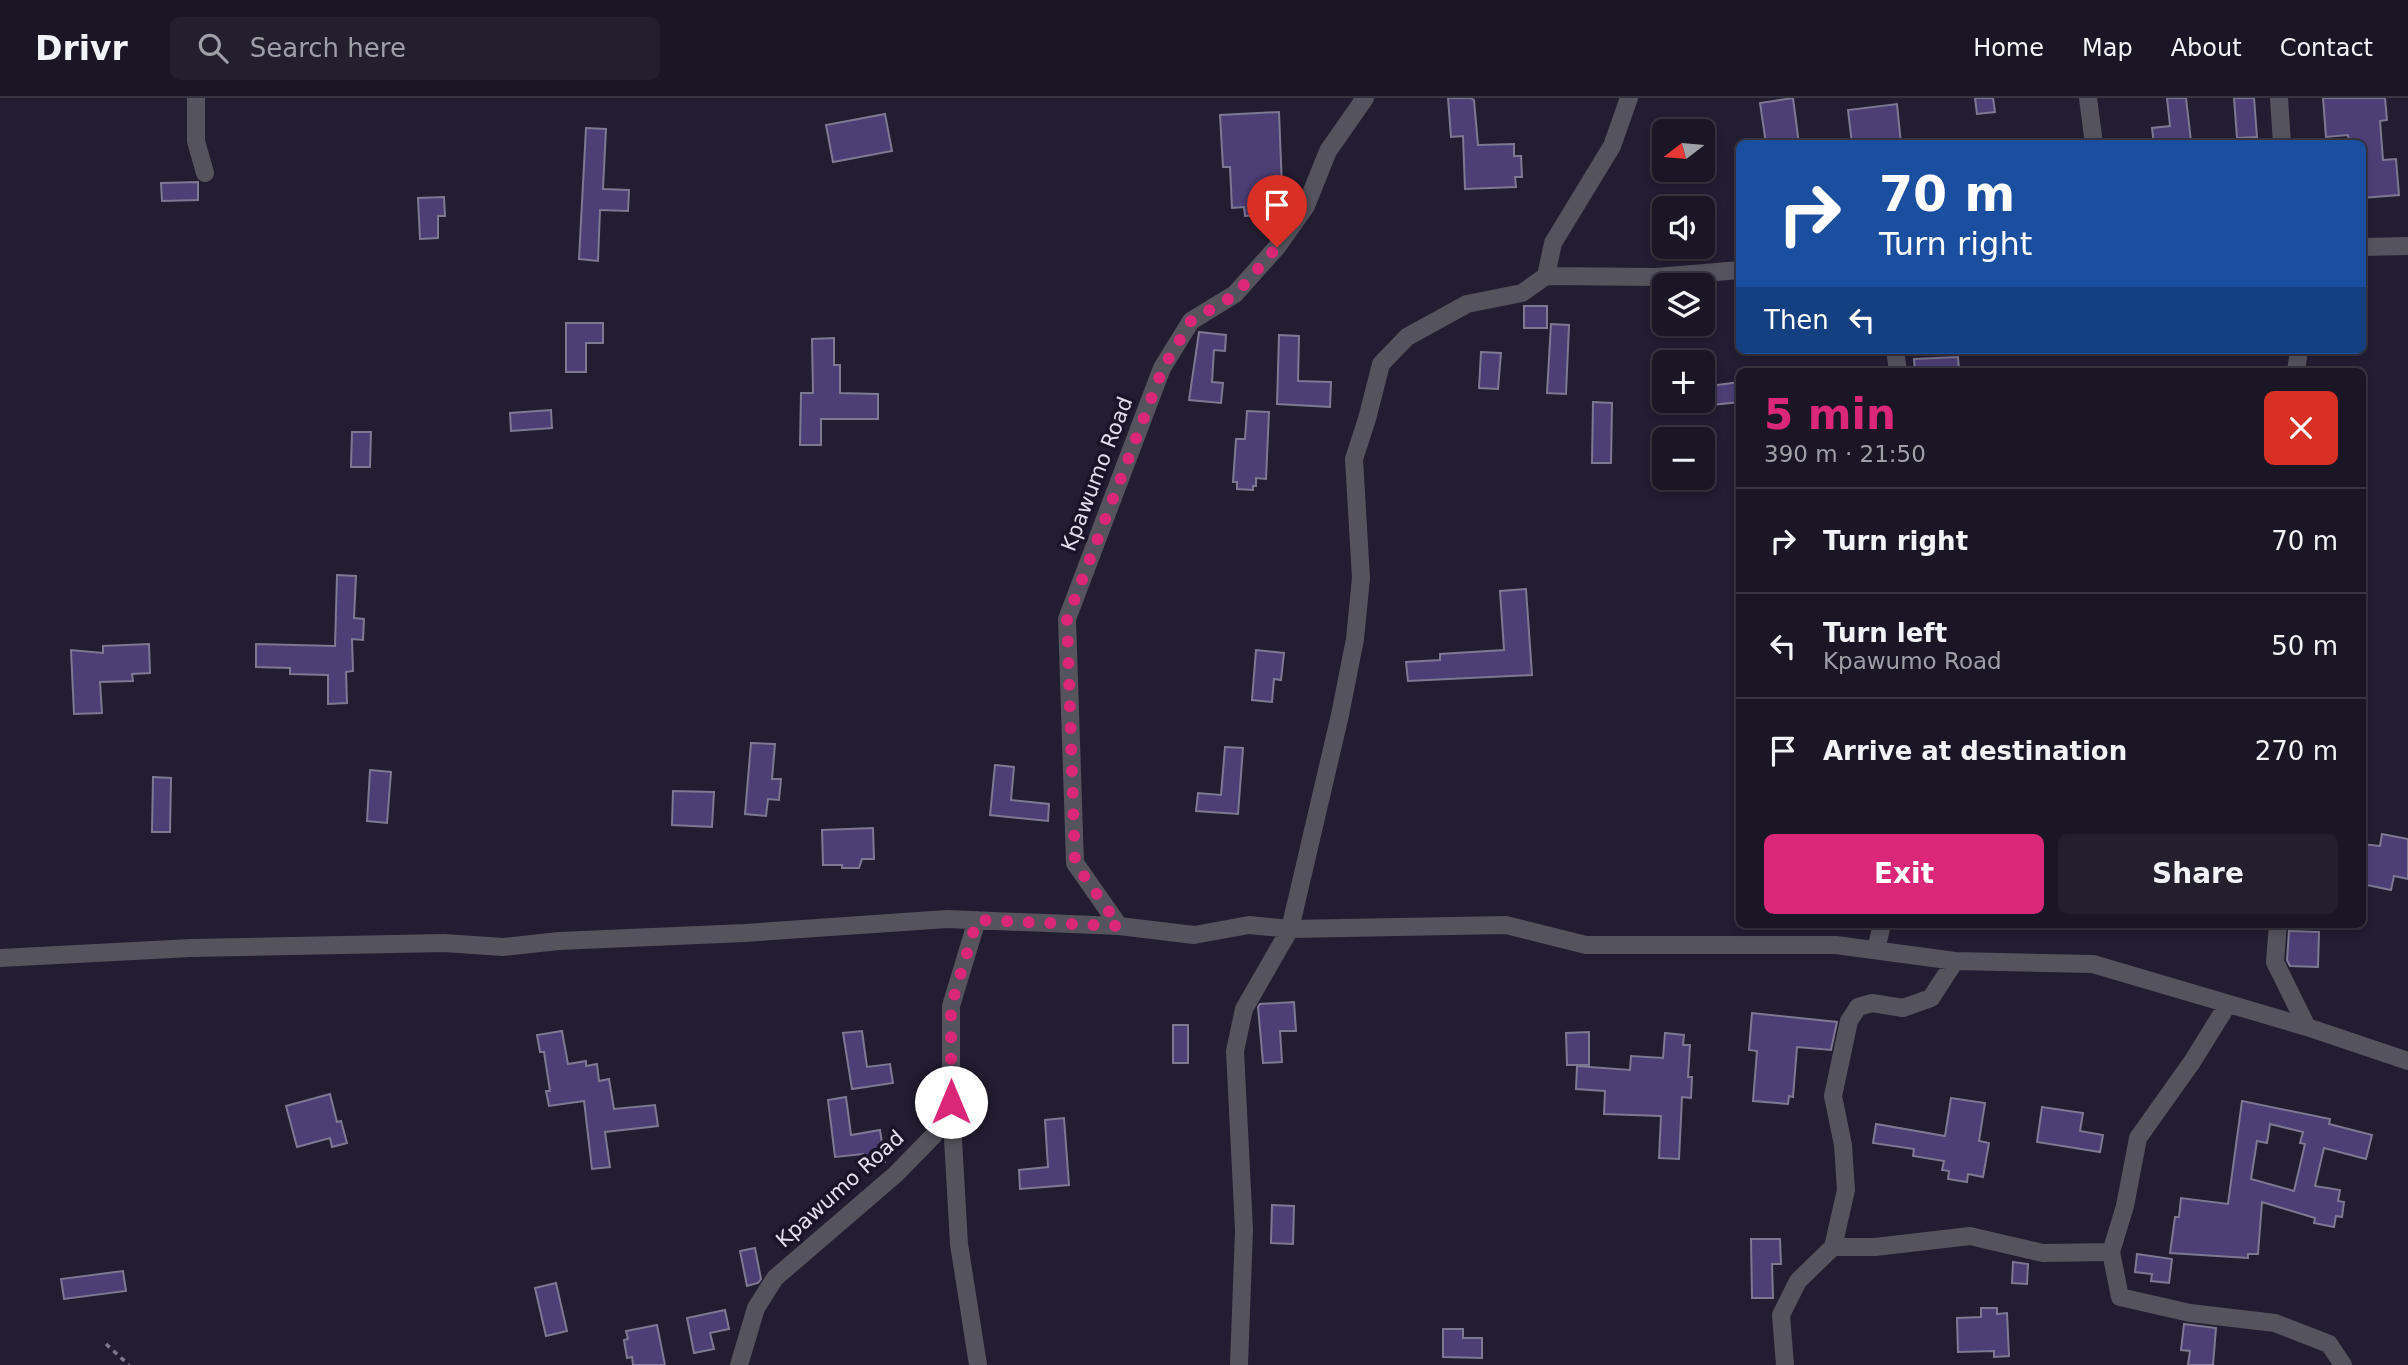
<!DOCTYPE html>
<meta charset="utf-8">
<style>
:root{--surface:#1a1625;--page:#231f2d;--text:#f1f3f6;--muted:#9f9fa7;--line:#383542;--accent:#db2777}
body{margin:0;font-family:"DejaVu Sans",sans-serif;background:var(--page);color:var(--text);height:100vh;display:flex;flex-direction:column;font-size:26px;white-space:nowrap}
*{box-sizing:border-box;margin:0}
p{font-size:23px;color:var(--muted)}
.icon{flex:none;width:38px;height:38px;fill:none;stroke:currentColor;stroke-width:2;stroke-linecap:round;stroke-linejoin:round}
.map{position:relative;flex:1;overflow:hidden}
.sheet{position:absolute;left:1736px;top:270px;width:630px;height:560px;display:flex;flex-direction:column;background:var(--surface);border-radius:10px;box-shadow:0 4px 10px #0003,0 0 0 2px var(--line)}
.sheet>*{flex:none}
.guide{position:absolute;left:1736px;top:42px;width:630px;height:214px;border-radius:10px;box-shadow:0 4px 10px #0003,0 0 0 2px var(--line);background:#1a4fa0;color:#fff;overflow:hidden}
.needle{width:46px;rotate:254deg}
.controls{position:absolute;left:1652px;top:21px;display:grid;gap:14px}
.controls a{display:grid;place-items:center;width:63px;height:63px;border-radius:10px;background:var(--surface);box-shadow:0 4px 10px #0003,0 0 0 2px var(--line);font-size:35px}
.pin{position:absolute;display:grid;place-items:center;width:60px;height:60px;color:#fff;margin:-72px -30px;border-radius:50% 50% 50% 0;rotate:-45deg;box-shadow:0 0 7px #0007}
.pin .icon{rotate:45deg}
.me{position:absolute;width:77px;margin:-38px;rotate:0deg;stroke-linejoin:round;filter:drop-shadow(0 0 5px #0008)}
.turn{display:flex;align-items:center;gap:24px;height:147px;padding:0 28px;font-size:32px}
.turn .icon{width:91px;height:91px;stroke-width:2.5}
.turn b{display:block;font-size:49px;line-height:60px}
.then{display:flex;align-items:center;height:66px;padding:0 28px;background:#0003;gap:14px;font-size:26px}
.round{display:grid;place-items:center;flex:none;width:74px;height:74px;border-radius:10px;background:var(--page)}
.summary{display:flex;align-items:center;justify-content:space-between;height:119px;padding:0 28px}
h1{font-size:42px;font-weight:800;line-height:52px;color:var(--accent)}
.cta{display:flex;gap:14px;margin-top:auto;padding:14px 28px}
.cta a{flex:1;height:80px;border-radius:10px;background:var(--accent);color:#fff;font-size:28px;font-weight:800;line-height:80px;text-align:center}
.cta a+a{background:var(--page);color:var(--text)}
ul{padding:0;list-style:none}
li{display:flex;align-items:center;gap:21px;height:105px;padding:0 28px;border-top:2px solid var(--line)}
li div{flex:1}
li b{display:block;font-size:26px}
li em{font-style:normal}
header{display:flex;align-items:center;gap:42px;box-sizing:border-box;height:98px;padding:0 35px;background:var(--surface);border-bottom:2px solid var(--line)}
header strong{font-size:33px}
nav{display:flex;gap:38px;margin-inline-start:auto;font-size:24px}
.search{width:490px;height:63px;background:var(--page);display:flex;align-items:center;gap:18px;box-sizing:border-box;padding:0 24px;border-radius:10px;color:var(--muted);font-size:26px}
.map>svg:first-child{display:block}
.building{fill:#4d3e75;stroke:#7e7992;stroke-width:2;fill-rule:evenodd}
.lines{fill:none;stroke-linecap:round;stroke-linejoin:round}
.path{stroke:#7b7788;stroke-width:3.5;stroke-dasharray:5 5;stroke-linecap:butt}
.minor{stroke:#55535d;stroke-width:18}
.route{stroke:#db2777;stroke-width:12;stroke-dasharray:0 21.6}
.labels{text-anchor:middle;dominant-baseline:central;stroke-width:7;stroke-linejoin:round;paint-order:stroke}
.street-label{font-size:21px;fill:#e2dfed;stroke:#191427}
</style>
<header>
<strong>Drivr</strong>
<div class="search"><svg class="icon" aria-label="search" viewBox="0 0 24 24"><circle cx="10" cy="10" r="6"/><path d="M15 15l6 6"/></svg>Search here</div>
<nav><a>Home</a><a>Map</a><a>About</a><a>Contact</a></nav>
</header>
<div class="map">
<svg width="2408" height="1267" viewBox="0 0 2408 1267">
<rect width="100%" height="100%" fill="#221d31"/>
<path class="building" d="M1448,0H1471L1474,2L1478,47L1514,46V58H1521L1522,79H1515L1516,89L1465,91L1463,38L1451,39Z
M1793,0L1799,46H1766L1760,5Z
M1975,0H1993L1995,14L1977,16Z
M2167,0H2186L2191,43L2154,46L2152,30L2170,28Z
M2234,0H2254L2257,39L2237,40Z
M2323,0H2385L2387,22L2380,23L2383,62L2396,61L2399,97L2362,100V46H2349L2348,37L2326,39Z
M1897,6L1901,46H1879V43L1852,46L1848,12Z
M1279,14L1283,116L1245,118L1244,109L1232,110L1230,69H1223L1220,17Z
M885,16L892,53L833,64L826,27Z
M586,30L606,31L603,91L629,92L628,113L600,112L598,163L579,161Z
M198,84V102L162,103L161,85Z
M444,99L445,118H438V140L420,141L418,100Z
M1524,208H1547V230H1524Z
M566,225H603V245H586V274H566Z
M1551,226L1569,227L1566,296L1547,295Z
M1199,234L1226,237L1225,253L1214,252L1212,284L1223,285L1221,305L1189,302Z
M1279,237L1299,238L1298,283L1331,284L1330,309L1277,306Z
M834,240V267H840V295L878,296V321H821V347H800L801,295H813L812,241Z
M1481,254L1501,255L1498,291L1479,290Z
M1958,259L1959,273H1915L1914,261Z
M1740,284V304L1712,307L1709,288Z
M1593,304L1612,305L1611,365H1592Z
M551,312L552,330L511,333L510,315Z
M1247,313L1269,314L1266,381L1256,380V388H1253V392L1237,391V384H1233L1236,341H1245Z
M352,334H371L370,369H351Z
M337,477L356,478L354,520L364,521L363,542L352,541L353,573L346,574L347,605L328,606V577L290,576V570L256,569V546L335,548Z
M1526,491L1532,577L1408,583L1406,564L1440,562V556L1504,552L1500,493Z
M149,546L150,575L132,576L133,583L100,584L102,615L74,616L71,552L103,555V548Z
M1256,552L1284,555L1281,582L1274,581L1272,604L1252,602Z
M751,645L775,646L772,681H781L779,702L768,701L766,718L745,716Z
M1225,649L1243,650L1238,716L1196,713L1198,695L1221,697Z
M995,667L1014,669L1011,702L1049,706L1048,723L990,717Z
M370,672L391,674L387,725L367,723Z
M153,679L171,680L170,734H152Z
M673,693L714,694L712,729L672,727Z
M873,730L874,761H862L859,770H842V767H823L822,732Z
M2382,736L2408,741V781L2394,778L2391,792L2362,786V746L2380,748Z
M2289,833L2319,834L2318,869L2290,868L2287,862Z
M1294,904L1296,933H1280L1282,964L1263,965L1258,909L1260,906Z
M1752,915L1837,924L1831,952L1797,949L1793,999L1789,998L1788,1006L1753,1003L1757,953L1749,952Z
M1173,927H1188V965H1173Z
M562,933L568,966L586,963V968L597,966L599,983L609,981L614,1011L655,1007L658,1028L605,1034L610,1069L592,1071L584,1003L549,1008L546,993H550L544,954H540L537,937Z
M862,933L867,969L890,966L893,985L852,991L843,935Z
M1589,934V967H1567L1566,935Z
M1665,935L1684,937L1683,947H1690L1688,979H1692L1691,1000L1682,999L1679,1061L1659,1060L1661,1018L1604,1016L1605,993L1576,991L1577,968L1630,972L1631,958L1663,960Z
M330,996L337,1024L341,1023L347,1045L332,1049L330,1040L297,1049L286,1008Z
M846,999L851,1037L880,1032L885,1064L865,1067L863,1056L835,1059L828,1002Z
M1951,1000L1985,1005L1979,1043L1989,1045L1983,1079L1968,1076L1967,1084L1948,1081L1949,1073L1942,1072L1944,1063L1913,1058L1914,1051L1873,1045L1876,1026L1945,1038Z
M2242,1003L2330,1021L2329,1026L2372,1037L2366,1061L2324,1050L2315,1088L2340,1092L2338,1103L2344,1104L2342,1119L2336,1118L2334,1129L2314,1125L2315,1120L2262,1104L2258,1156H2248V1160L2170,1155L2175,1119H2179L2181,1100L2228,1106ZM2270,1026L2303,1034L2300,1045L2305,1046L2294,1093L2251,1081L2257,1043L2267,1045Z
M2042,1009L2083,1015L2080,1033L2103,1037L2100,1054L2037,1044Z
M1064,1020L1069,1087L1020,1091L1019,1072L1048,1069L1045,1022Z
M1272,1107L1294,1108L1293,1146L1271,1145Z
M1751,1141H1780L1781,1166H1772L1773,1200H1752Z
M755,1150L761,1181L758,1185L747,1188L740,1153Z
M2137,1156L2172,1161L2169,1185L2151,1183L2152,1176L2135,1174Z
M2013,1164L2028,1166L2027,1186L2012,1185Z
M123,1173L126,1193L64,1201L61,1181Z
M556,1185L567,1233L546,1238L535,1190Z
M1981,1210H1997V1216L2007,1215L2009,1258L1994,1259V1253L1958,1254L1957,1220L1981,1219Z
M725,1212L729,1231L710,1235L714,1251L694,1255L687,1220Z
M2184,1226L2216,1230L2213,1267H2188L2190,1253L2181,1252Z
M657,1227L665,1267H633L632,1259L627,1260L624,1242L628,1241L626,1233Z
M1443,1231H1463V1240H1482V1260L1443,1259Z"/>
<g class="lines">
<path class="path" d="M106,1246L129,1267"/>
<path class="minor" d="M196,0V43L205,75
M2088,0L2094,46
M2279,0L2282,46
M2362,149L2408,148
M1546,178L1656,179L1740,172
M1895,252L1898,273
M2296,273L2299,252
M2278,826L2275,864L2307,929
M1119,828L1075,765L1067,521L1162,270L1191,223L1235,196L1277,149L1306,108L1328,53L1365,0
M1876,852L1882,826
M0,860L191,850L444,845L503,849L559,843L745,835L947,821L1119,828L1194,837L1249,827L1290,831L1506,827L1586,847H1836L1955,863L2093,866L2307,929L2408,963
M2228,906L2192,964L2138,1040L2125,1108L2111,1154L2120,1199L2190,1215L2275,1225L2329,1246L2343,1267
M951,1006L959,1146L978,1267
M1833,1149H1875L1970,1138L2043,1155L2111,1154
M739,1267L756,1210L775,1180L896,1076L934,1037L951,1004V908L977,822
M1239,1267L1244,1132L1235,953L1244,911L1290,831L1340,617L1355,541L1361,480L1354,361L1367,321L1381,266L1407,239L1467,206L1522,195L1546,178L1553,145L1612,48L1629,0
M1785,1267L1781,1217L1798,1183L1833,1149L1846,1092L1843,1047L1833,998L1849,923L1858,909L1872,905L1903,910L1931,900L1955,863"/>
</g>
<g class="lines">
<path class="route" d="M951,1004V908L977,822L1119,828L1075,765L1067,521L1163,270L1191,223L1235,197L1277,149"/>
</g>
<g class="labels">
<g class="street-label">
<text transform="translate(1097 376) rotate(-69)">Kpawumo Road</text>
<text transform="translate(840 1091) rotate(-42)">Kpawumo Road</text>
</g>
</g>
</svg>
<div class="controls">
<a><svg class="needle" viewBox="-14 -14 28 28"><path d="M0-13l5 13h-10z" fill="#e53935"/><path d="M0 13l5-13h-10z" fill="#9f9fa7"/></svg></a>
<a><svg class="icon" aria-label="sound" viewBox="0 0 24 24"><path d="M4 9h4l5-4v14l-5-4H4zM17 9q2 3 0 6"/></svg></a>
<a><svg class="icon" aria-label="layers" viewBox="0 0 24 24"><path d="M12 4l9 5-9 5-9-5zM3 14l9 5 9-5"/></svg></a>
<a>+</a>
<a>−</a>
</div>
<div class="pin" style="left:1277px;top:149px;background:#d93025"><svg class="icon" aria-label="arrive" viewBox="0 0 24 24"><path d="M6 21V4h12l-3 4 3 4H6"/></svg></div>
<svg class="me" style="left:951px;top:1004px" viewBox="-20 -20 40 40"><circle r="19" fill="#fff"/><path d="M0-13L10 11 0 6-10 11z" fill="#db2777"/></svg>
<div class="guide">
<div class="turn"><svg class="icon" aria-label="right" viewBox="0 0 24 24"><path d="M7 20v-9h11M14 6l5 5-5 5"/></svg><div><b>70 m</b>Turn right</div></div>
<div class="then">Then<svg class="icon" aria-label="left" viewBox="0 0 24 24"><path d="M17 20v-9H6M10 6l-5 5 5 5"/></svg></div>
</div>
<section class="sheet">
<div class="summary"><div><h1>5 min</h1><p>390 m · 21:50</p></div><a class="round" style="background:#d93025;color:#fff"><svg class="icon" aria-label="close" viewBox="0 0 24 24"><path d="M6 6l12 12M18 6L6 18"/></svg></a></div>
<ul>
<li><svg class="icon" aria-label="right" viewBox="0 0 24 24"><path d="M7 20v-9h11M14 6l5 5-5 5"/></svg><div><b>Turn right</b></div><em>70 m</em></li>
<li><svg class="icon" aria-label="left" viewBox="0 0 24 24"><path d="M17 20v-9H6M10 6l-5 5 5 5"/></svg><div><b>Turn left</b><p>Kpawumo Road</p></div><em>50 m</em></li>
<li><svg class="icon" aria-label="arrive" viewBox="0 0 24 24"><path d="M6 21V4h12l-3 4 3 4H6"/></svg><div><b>Arrive at destination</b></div><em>270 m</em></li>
</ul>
<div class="cta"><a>Exit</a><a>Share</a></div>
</section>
</div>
